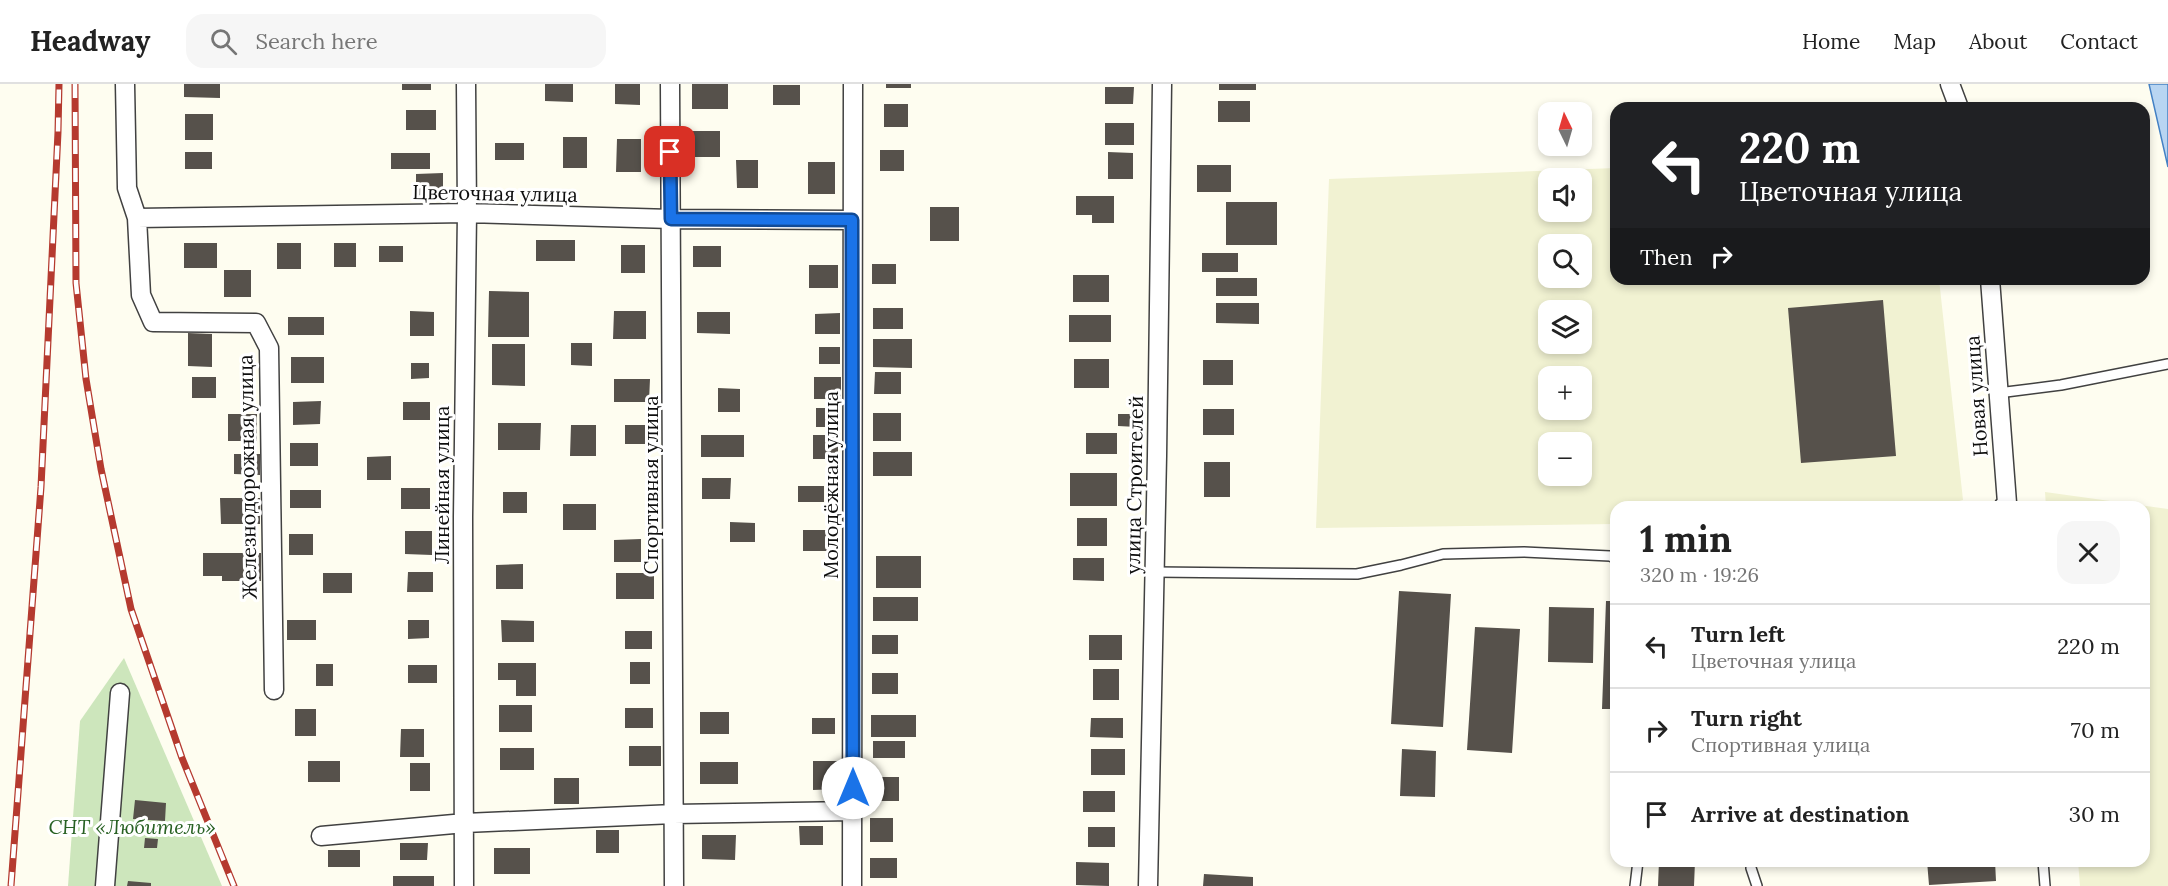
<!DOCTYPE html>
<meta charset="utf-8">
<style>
:root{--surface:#fff;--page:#f6f6f6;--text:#222;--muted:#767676;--line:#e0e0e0}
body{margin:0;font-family:Lora,serif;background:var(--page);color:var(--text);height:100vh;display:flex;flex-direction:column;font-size:22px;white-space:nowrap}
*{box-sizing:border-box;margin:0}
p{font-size:20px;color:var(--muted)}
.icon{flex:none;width:33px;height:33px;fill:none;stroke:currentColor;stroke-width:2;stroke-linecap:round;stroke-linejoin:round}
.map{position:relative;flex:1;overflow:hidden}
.side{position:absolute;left:1610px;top:417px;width:540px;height:366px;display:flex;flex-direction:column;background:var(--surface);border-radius:18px;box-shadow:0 3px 9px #0003}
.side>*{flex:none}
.hud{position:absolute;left:1610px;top:18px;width:540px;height:183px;border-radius:18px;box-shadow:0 3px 9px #0003;background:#202124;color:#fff;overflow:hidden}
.needle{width:39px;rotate:355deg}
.buttons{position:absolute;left:1538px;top:18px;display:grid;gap:12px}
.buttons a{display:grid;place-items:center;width:54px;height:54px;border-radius:12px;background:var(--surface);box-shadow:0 3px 9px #0003;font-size:30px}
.pin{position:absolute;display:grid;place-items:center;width:51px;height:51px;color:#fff;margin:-26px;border-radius:12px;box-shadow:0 3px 9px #0006}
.me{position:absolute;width:66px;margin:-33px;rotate:0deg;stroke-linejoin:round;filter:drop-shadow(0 0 4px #0008)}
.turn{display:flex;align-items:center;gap:21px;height:126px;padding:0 30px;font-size:27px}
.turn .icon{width:78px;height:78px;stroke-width:2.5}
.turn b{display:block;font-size:42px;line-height:51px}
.then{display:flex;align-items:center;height:57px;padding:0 30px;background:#0003;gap:12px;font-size:22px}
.round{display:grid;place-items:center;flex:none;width:63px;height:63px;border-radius:18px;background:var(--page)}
.overview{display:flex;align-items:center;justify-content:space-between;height:102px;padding:0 30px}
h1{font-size:36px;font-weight:700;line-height:45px}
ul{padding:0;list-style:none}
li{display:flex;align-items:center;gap:18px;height:84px;padding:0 30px;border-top:2px solid var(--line)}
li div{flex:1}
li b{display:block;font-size:22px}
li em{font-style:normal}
header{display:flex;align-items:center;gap:36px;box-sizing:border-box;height:84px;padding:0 30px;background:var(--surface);border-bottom:2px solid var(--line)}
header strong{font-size:28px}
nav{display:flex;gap:33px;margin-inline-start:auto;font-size:21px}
.search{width:420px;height:54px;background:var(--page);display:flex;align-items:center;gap:15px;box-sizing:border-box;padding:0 21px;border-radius:18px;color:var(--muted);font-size:22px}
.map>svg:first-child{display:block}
.farmland{fill:#f1f2d2;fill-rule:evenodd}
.green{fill:#cde6bc}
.water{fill:#b8d5f2;stroke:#4481c4;stroke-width:1.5}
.building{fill:#56514b}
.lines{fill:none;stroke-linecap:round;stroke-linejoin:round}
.service-casing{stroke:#414141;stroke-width:12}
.minor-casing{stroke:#414141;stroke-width:21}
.service{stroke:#fff;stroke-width:9}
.minor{stroke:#fff;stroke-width:18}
.rail-casing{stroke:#b53a2f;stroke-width:7}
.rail{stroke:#fff;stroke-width:4.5;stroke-dasharray:14;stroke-linecap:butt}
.route-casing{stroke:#114b97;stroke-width:15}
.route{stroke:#1a73e8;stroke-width:10}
.labels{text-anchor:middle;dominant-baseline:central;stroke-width:6;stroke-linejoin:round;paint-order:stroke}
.street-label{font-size:20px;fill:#0e0e0e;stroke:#fff}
.park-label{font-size:20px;font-style:italic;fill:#286123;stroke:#fff}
</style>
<header>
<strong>Headway</strong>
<div class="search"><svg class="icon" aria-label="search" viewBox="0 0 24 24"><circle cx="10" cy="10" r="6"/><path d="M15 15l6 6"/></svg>Search here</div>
<nav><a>Home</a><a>Map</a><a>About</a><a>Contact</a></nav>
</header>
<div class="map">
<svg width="2168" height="802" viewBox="0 0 2168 802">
<rect width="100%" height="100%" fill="#fefdf0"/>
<path class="farmland" d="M1615,84L1616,195H1939L1963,416L1936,423H1616L1615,440L1316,444L1329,95ZM1548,94H1581V128H1548ZM1548,160H1581V194H1548ZM1548,226H1581V260H1548ZM1548,292H1581V326H1548ZM1548,358H1581V392H1548Z
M2045,408L2168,425V802H2080L2078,777H2144V423H2046Z"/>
<path class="green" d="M124,574L222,802H68L80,637Z"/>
<path class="water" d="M2149,0H2168V83Z"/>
<path class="building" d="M184,0H220V14L184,13Z
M402,0H431V6H402Z
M545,0H573V18L545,17Z
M615,0H640V21L615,20Z
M692,0H728V25H692Z
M886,0H911V4H886Z
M1219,0H1256V6H1219Z
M773,1H800V21H773Z
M1105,3H1134L1133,20H1105Z
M1218,17H1250V38H1218Z
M884,20H908V43H884Z
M406,26H436V46H406Z
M185,30H213V56H185Z
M1105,39H1134V61H1105Z
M692,47H720V73H692Z
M563,53H587V84H563Z
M617,55H641V88H616Z
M495,59H524V76H495Z
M880,66H904V87H880Z
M185,68H212V85H185Z
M1108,68L1133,69V95H1108Z
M391,69H430V85H391Z
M736,76H758V104H737Z
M808,78H835V110H808Z
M1197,81H1231V108H1197Z
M443,89V114H416V90Z
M1076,112H1114V139H1092V131H1076Z
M1226,118H1277V161H1226Z
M930,123H959V157H930Z
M536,156H575V177H536Z
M184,159H217V184H184Z
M277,159H301V185H277Z
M334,159H356V183H334Z
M621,161H645V189H621Z
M379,162H403V178H379Z
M693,162H721V183H693Z
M1202,169H1238V188H1202Z
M872,180H896V200H872Z
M809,181H838V204H809Z
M224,186H251V213H224Z
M1073,191H1109V218H1073Z
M1216,194H1257V212H1216Z
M489,207L529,208V253H488Z
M1883,216L1896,372L1801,379L1788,224Z
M1216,219H1259V240L1216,239Z
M873,224H903V245H873Z
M410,227L434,228V252H410Z
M614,227H646V255H613Z
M697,228H730V250L697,249Z
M840,229V250H815V230Z
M1069,231H1111V258H1069Z
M288,233H324V251H288Z
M188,249L212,250V283L188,282Z
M873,255H912V284L873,283Z
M571,259H592V282L571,281Z
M492,260H525V302L492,301Z
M819,263H840V280H819Z
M291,273H324V299H291Z
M1074,275H1109V304H1074Z
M1203,276H1233V301H1203Z
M411,279H429V294L411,295Z
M875,288H901V310H874Z
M192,293H216V314H192Z
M814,293H841V315H814Z
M614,295H650L649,318H614Z
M718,304L740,305V328H718Z
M321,317L320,340L293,341V318Z
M403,318H430V336H403Z
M816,324H839V343H816Z
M1203,325H1234V351H1203Z
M873,329H901V357H873Z
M228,330H257V357H228Z
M1118,330H1137V343L1118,342Z
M498,339H541L540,366H498Z
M571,341H596V372H570Z
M625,341H649V360H625Z
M1086,349H1117V370H1086Z
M701,351H744V373H701Z
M813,351H838V375H813Z
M290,359H318V382H290Z
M873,368H912V392H873Z
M234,370H260V391L234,390Z
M391,372V396H367V373Z
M1204,378H1230V413H1204Z
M1070,389H1117V422H1070Z
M702,394H731L730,415H702Z
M798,402H824V418H798Z
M401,404H430V425H401Z
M290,406H321V424H290Z
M503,408H527V429H503Z
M220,414H260V440H221Z
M563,420H596V446H563Z
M1077,434H1107V462H1077Z
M730,438L755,439V458H730Z
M803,446H831L830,467H803Z
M405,447H432V471L405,470Z
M289,450H313V471H289Z
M641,455V478H614V456Z
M203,469H261V497H222V492H203Z
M876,472H921V504H876Z
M1073,474H1104V497L1073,496Z
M523,480V505H496V481Z
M408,488H433V508H407Z
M323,489H352V509H323Z
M616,489H654V515H616Z
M1399,507L1451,510L1443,643L1391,640Z
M873,513H918V537H873Z
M1606,517H1616V625H1602Z
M1549,523L1594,524L1593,579L1548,578Z
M287,536H316V556H287Z
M408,536H429V554L408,555Z
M501,536L534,537V558H502Z
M1475,543L1520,545L1512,669L1467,666Z
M625,547H652V565H625Z
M872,551H898V570H872Z
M1089,551H1122V576H1089Z
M630,578H650V600H630Z
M498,579H536V612H516V596H498Z
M316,580H333V602H316Z
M408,581H437V599H408Z
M1093,585H1119V616H1093Z
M872,589H898V610H872Z
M499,621H532V648H499Z
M625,624H653V644H625Z
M295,625H316V652H295Z
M700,628H729V650H700Z
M871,631H916V653H871Z
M812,634H835V650H812Z
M1091,634H1123V654L1090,653Z
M401,645H424V673H400Z
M873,657H905V674H873Z
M629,662H661V682H629Z
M500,664H534V686H500Z
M1091,665H1125V691H1091Z
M1402,665L1436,667L1435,713L1400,712Z
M308,677H340V698H308Z
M813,677H838V705L813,706Z
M700,678H738V700H700Z
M410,679H430V707H410Z
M873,693H899V717H873Z
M554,694H579V720H554Z
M1083,707H1115V728H1083Z
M135,716L166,719L165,737L133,735Z
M870,734H893V758H870Z
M799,742H823V761H800Z
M1088,743H1115V763H1088Z
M596,746H619V769H596Z
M702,751H736L735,776L702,775Z
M145,754L158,755L157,764H144Z
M400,759H428L427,776H400Z
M494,764H530V790H494Z
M328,766H360V783H328Z
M870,774H897V794H870Z
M1659,777H1695L1694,802H1658Z
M1927,777H1995L1996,797L1929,801Z
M1076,778L1109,779V802L1076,801Z
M1204,790L1253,793V802H1203Z
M393,792H434V802H393Z
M128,797L151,799V802H127Z"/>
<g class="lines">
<defs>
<path id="service" d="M1998,309L2061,301L2168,280
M1155,488L1357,490L1401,481L1443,470L1524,468L1610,472L1616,475
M2043,777L2045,802
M1751,784L1757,802
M1635,802L1638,777"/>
<path id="minor" d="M125,0L127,104L137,134L141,211L153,238L256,239L269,264L274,606
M670,0L674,802
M1950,0L1959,24
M137,134L467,129L671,135L852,136
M1990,195L2007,419L2003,423
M321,752L465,739L674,730L853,727
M105,802L120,609
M464,802L463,433L467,129L466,0
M852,802L853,0
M1148,802L1157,372L1162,0"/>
</defs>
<use href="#service" class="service-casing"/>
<use href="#minor" class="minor-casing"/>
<use href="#service" class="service"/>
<use href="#minor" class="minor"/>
<defs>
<path id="rail" d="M75,0L76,199L86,295L101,385L131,525L182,674L234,802
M11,802L41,403L58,48L59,0"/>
</defs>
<use href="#rail" class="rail-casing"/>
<use href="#rail" class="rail"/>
</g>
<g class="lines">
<defs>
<path id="route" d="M670,68L671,135L852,136L853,704"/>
</defs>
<use href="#route" class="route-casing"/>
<use href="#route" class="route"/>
</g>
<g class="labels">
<g class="street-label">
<text transform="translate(495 109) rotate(1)">Цветочная улица</text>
<text transform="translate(1976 312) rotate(-94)">Новая улица</text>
<text transform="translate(247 393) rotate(-91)">Железнодорожная улица</text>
<text transform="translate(441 401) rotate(-90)">Линейная улица</text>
<text transform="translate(650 401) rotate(-90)">Спортивная улица</text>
<text transform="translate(830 401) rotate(-90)">Молодёжная улица</text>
<text transform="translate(1134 401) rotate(-89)">улица Строителей</text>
</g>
<g class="park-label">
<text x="132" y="742">СНТ «Любитель»</text>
</g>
</g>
</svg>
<div class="buttons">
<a><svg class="needle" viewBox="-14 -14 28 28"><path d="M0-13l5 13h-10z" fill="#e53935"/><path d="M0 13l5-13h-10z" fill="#767676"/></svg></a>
<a><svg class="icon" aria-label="sound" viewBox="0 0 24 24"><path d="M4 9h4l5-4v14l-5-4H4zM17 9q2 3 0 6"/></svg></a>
<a><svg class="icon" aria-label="search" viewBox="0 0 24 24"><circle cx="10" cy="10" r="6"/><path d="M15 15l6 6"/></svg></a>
<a><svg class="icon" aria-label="layers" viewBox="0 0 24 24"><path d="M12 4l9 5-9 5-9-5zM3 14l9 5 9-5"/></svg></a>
<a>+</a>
<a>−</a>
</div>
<div class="pin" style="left:670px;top:68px;background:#d93025"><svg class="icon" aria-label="arrive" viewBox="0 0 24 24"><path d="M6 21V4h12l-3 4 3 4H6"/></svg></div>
<svg class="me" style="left:853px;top:704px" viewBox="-20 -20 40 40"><circle r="19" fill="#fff"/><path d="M0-13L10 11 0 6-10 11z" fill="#1a73e8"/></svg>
<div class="hud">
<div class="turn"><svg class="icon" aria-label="left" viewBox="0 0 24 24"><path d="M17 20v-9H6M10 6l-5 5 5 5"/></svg><div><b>220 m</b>Цветочная улица</div></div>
<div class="then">Then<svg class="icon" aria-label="right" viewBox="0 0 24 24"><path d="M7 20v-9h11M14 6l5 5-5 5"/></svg></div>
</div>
<section class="side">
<div class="overview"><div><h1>1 min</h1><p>320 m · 19:26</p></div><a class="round"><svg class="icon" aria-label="close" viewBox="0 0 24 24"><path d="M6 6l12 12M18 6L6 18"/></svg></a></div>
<ul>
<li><svg class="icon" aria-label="left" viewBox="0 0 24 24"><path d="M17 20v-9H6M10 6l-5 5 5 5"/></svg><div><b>Turn left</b><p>Цветочная улица</p></div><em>220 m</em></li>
<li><svg class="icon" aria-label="right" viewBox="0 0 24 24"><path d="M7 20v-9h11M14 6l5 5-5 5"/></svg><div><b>Turn right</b><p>Спортивная улица</p></div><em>70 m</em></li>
<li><svg class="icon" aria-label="arrive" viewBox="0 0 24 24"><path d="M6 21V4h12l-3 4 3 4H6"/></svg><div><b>Arrive at destination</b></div><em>30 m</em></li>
</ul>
</section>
</div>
